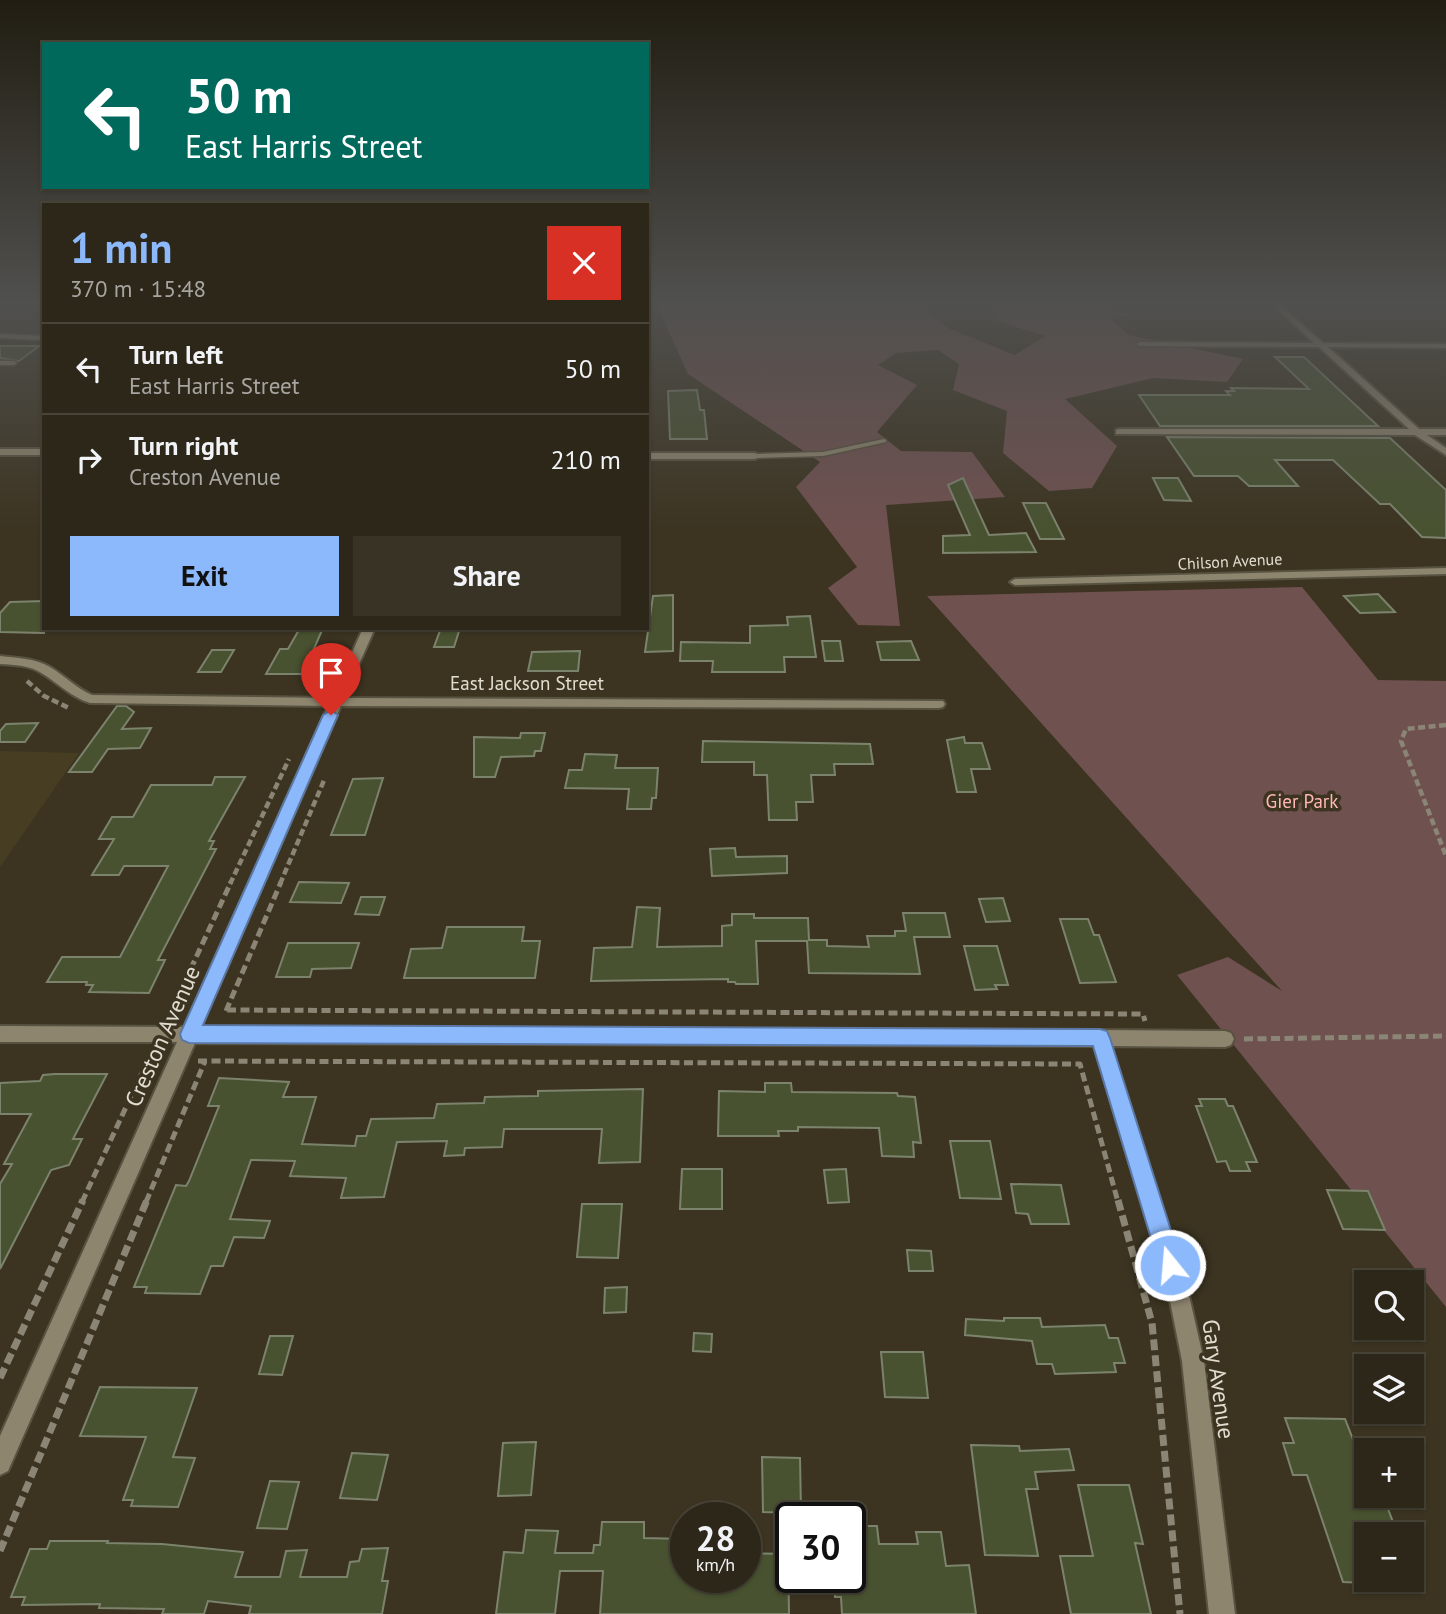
<!DOCTYPE html>
<meta charset="utf-8">
<style>
:root{--surface:#2d2719;--page:#393326;--text:#f1f3f6;--muted:#a7a5a2;--line:#484438;--accent:#8cb9fc}
body{margin:0;font-family:"PT Sans",sans-serif;background:var(--page);color:var(--text);height:100vh;display:flex;flex-direction:column;font-size:26px;white-space:nowrap}
*{box-sizing:border-box;margin:0}
p{font-size:23px;color:var(--muted)}
.icon{flex:none;width:38px;height:38px;fill:none;stroke:currentColor;stroke-width:2;stroke-linecap:round;stroke-linejoin:round}
.map{position:relative;flex:1;overflow:hidden}
.panel{position:absolute;left:42px;top:203px;width:607px;height:427px;display:flex;flex-direction:column;background:var(--surface);border-radius:0px;box-shadow:0 2px 5px #0004,0 0 0 2px var(--line)}
.panel>*{flex:none}
.top-card{position:absolute;left:42px;top:42px;width:607px;height:147px;border-radius:0px;box-shadow:0 2px 5px #0004,0 0 0 2px var(--line);background:#00695c;color:#fff;overflow:hidden}
.tools{position:absolute;left:1354px;top:1270px;display:grid;gap:14px}
.tools a{display:grid;place-items:center;width:70px;height:70px;border-radius:0px;background:var(--surface);box-shadow:0 2px 5px #0004,0 0 0 2px var(--line);font-size:35px}
.speed{position:absolute;left:670px;top:1502px;display:flex;gap:14px;font-size:35px;font-weight:700;text-align:center}
.speed>*{display:grid;place-content:center;width:91px;height:91px;border-radius:50%;background:var(--surface);box-shadow:0 2px 5px #0004,0 0 0 2px var(--line);line-height:1}
.speed small{font-size:18px;font-weight:400}
.speed .limit{border:4px solid #111;border-radius:10px;background:#fff;color:#111}
.pin{position:absolute;display:grid;place-items:center;width:60px;height:60px;color:#fff;margin:-72px -30px;border-radius:50% 50% 50% 0;rotate:-45deg;box-shadow:0 0 7px #0007}
.pin .icon{rotate:45deg}
.me{position:absolute;width:77px;margin:-38px;rotate:343deg;stroke-linejoin:round;filter:drop-shadow(0 0 5px #0008)}
.turn{display:flex;align-items:center;gap:24px;height:147px;padding:0 28px;font-size:32px}
.turn .icon{width:91px;height:91px;stroke-width:2.5}
.turn b{display:block;font-size:49px;line-height:60px}
.round{display:grid;place-items:center;flex:none;width:74px;height:74px;border-radius:0px;background:var(--page)}
.overview{display:flex;align-items:center;justify-content:space-between;height:119px;padding:0 28px}
h1{font-size:42px;font-weight:800;line-height:52px;color:var(--accent)}
.action{display:flex;gap:14px;margin-top:auto;padding:14px 28px}
.action a{flex:1;height:80px;border-radius:0px;background:var(--accent);color:#111;font-size:28px;font-weight:800;line-height:80px;text-align:center}
.action a+a{background:var(--page);color:var(--text)}
ul{padding:0;list-style:none}
li{display:flex;align-items:center;gap:21px;height:91px;padding:0 28px;border-top:2px solid var(--line)}
li div{flex:1}
li b{display:block;font-size:26px}
li em{font-style:normal}
.map>svg:first-child{display:block}
.built{fill:#473d23}
.green{fill:#6f5150}
.building{fill:#485230;stroke:#7c836d;stroke-width:2}
.lines{fill:none;stroke-linecap:round;stroke-linejoin:round}
.service-casing{stroke:#585241;stroke-width:3}
.minor-casing{stroke:#585241;stroke-width:4}
.path-far2{stroke:#8b8575;stroke-width:4.5;stroke-dasharray:7 3.5;stroke-linecap:butt}
.path-far1{stroke:#8b8575;stroke-width:5;stroke-dasharray:9 4.5;stroke-linecap:butt}
.path{stroke:#8b8575;stroke-width:7;stroke-dasharray:11 5;stroke-linecap:butt}
.service{fill:#8e856f;fill-rule:evenodd}
.minor{fill:#8e856f;fill-rule:evenodd}
.route{fill:#8cb9fc;stroke:#5b78a4;stroke-width:2}
.labels{text-anchor:middle;dominant-baseline:central;stroke-width:7;stroke-linejoin:round;paint-order:stroke}
.far-street-label{font-size:16px;fill:#e1ddd1;stroke:#3c3421}
.street-label{font-size:19px;fill:#e1ddd1;stroke:#3c3421}
.park-label{font-size:19px;fill:#ffb7b5;stroke:#3c3421}
.near-street-label{font-size:23px;fill:#e1ddd1;stroke:#3c3421}
</style>
<div class="map">
<svg width="1446" height="1614" viewBox="0 0 1446 1614">
<rect width="100%" height="100%" fill="#3c3421"/>
<path class="built" d="M0,751L79,753L0,867Z"/>
<path class="green" d="M651,305H920L948,328L1015,355L1045,336L997,321L989,305H1102L1133,315L1109,317L1129,335L1243,359L1227,382L1153,378L1065,399L1117,446L1092,488L1049,491L1003,453L1007,411L953,390L959,364L938,350L896,353L878,365L917,385L877,432L901,451L972,452L1005,497L886,505L900,626L858,625L828,588L857,567L796,487L820,462L688,374L657,306Z
M1302,587L1378,680L1446,681V1307L1177,975L1228,957L1282,991L927,596Z"/>
<path class="building" d="M0,346H39L19,361L0,358Z
M1275,357H1304L1378,426H1160L1139,395H1230L1226,391H1234L1231,388L1309,389Z
M697,390L700,410H704L707,439H670L668,391Z
M1167,437L1390,438L1446,490V538L1422,537L1390,504H1380L1333,460H1275L1298,486H1249L1238,476H1194Z
M963,478L989,535L1026,533L1036,552L943,553V536L970,535L948,485Z
M1153,478H1178L1191,501L1164,500Z
M1023,503H1046L1064,539H1040Z
M1378,594L1395,612L1360,613L1344,596Z
M673,595V651L645,652L653,596Z
M44,601V633L0,632V613L10,602Z
M810,616L816,657H784L785,672H712L713,661H680L681,642L750,643V626L788,625L787,617Z
M300,628H323L303,674H266L280,649H288Z
M441,628H460L454,647H434Z
M822,641H840L843,661H825Z
M911,641L919,660H881L877,642Z
M212,650H234L221,672H198Z
M580,651L578,671H528L532,652Z
M117,706H126L134,712L122,729L151,728L140,748L108,749L92,772H69Z
M38,723L25,742H0V731L6,724Z
M521,733H545L541,751H535L534,756L501,757L495,777H474V737L520,738Z
M964,737L965,743H982L990,769H971L976,792H957L947,740Z
M703,741L870,744L873,764H834L835,775H811L813,802H796L797,820H769L767,775H754V762H702Z
M585,754L617,755L615,768H658L656,798H652L651,809H627L629,789L565,788L569,770H582Z
M215,777H245L209,841H214L210,849H216L158,960H165L149,993L89,992L93,985H86L87,982H47L62,957H120L168,866H124L119,875H92L114,839H99L112,817H133L151,785H212Z
M383,778L365,835H331L353,779Z
M735,848L736,857L787,856V873L712,876L710,849Z
M299,882L349,883L341,903L290,902Z
M361,897H385L379,915L355,914Z
M1003,898L1010,921L986,922L979,899Z
M637,907L660,908L657,947L722,946V926L732,925V914H754V918H808L809,940H827V946L869,947L867,936H895V931H906L903,913H945L950,937H914L920,974L809,973L807,941H756L758,984H736L735,982H728V979L591,981L594,948L632,947Z
M1060,919H1088L1094,935H1099L1116,982L1080,983Z
M447,927H524L522,941H540L535,978H404L411,949L442,948Z
M288,943H359L351,968L312,969L310,977H276Z
M964,946H997L1008,985H995L997,989L975,990Z
M55,1074H107L73,1139H82L69,1165L51,1170L0,1269V1184L12,1164H4L31,1114H0V1083L40,1081L43,1075Z
M219,1078L289,1082L283,1097H316L302,1144L355,1146L357,1136H366L371,1119L434,1118L437,1104L484,1103L485,1097L538,1096V1091L643,1089L640,1162L599,1163L602,1129H504L502,1147L465,1148L464,1155L444,1156L447,1141L397,1142L384,1197L341,1198L346,1178L290,1176L295,1161L251,1160L230,1219L270,1221L264,1238L234,1237L223,1266H211L200,1294L145,1293L147,1287H134L176,1185L186,1186L189,1181L219,1106H208Z
M765,1083H791L792,1092L897,1093L898,1096L915,1097L921,1143L913,1142L914,1157L882,1156L879,1128L798,1127V1131H778L779,1136H718L719,1091L765,1092Z
M1199,1099H1225L1228,1106H1233L1257,1162H1246L1250,1171H1230L1226,1161L1217,1162L1196,1106H1202Z
M950,1141H990L1001,1199L960,1198Z
M682,1169H722V1209H680Z
M846,1169L849,1202L828,1203L824,1170Z
M1011,1184L1061,1185L1069,1224H1031L1028,1214L1016,1213Z
M1327,1190L1368,1191L1385,1230L1343,1229Z
M582,1204H622L618,1258L577,1257Z
M907,1250L931,1251L933,1271H909Z
M627,1287L626,1312L604,1313L605,1288Z
M1004,1318H1040L1042,1327L1105,1325L1109,1338H1118L1125,1363H1114L1116,1372L1055,1374L1052,1364H1037L1032,1341L965,1335L966,1319L1004,1321Z
M694,1333L712,1334L711,1352L693,1351Z
M270,1336H293L282,1375L259,1374Z
M881,1352H923L928,1398L885,1397Z
M100,1387L197,1388L173,1457L195,1458L178,1507L131,1506L133,1500H123L146,1437L80,1436Z
M1285,1418L1345,1419L1367,1475V1496H1383L1398,1535H1367V1583L1343,1582L1307,1475H1293L1283,1443H1294Z
M536,1442L531,1495L498,1496L503,1443Z
M971,1445L1019,1446L1020,1451L1069,1449L1074,1470L1035,1472L1038,1489H1026L1038,1556L985,1555Z
M352,1453L388,1455L377,1500L340,1498Z
M762,1457L800,1458L801,1513L763,1512Z
M270,1481L299,1482L287,1529L257,1528Z
M1078,1485H1129L1143,1544L1135,1543L1151,1614H1071L1060,1556H1093Z
M602,1522H644V1538L686,1539V1577H746V1553L788,1554L789,1614H600L603,1571H560L555,1614H496L504,1552L523,1553L526,1530L558,1531L555,1553H593L594,1545H600Z
M850,1526H877L879,1544H918L916,1532H941L946,1566L969,1565L976,1614H842L841,1597H835L834,1577H850Z
M50,1541H108L107,1543L162,1544L243,1552L235,1577H280L286,1551L307,1550L300,1577H347L350,1562L359,1561L362,1549L388,1548L382,1581H388L382,1614H249L251,1606L208,1601L204,1614H162L164,1609L99,1608L100,1604L22,1605L25,1597H11L30,1549H47Z"/>
<g class="lines">
<defs>
<path id="service" d="M0,334L44,336V340L0,338Z
M0,361H14L17,363L14,365H0Z
M884,439L886,440V442L823,456L755,458L752,456L755,454L823,452Z"/>
<path id="minor" d="M1273,305H1280L1323,343L1446,344V348L1328,347L1419,429H1446V435H1427L1446,448V455L1415,435L1116,434V430L1119,429H1409L1319,347L1140,346L1136,344L1140,342L1314,343Z
M0,449H44V455H0Z
M648,453H755L760,456L755,459H648Z
M1446,568V574L1015,585L1010,582L1015,579Z
M363,628H375L344,698L943,701L945,704L943,707L939,708L341,706L201,1027L1100,1030L1225,1031L1231,1033L1234,1039L1231,1045L1225,1047L1111,1046L1188,1291L1204,1361L1235,1614H1209L1182,1361L1168,1291L1094,1046L195,1043L8,1471L0,1475V1436L177,1042H0V1026L184,1027L328,706L90,703C71,697 59,684 43,674C30,665 15,665 0,664V656C17,658 34,658 50,667C65,676 76,688 92,695L332,698Z"/>
</defs>
<use href="#service" class="service-casing"/>
<use href="#minor" class="minor-casing"/>
<path class="path-far2" d="M27,681L44,696L69,708
M1446,725L1406,729L1401,741L1446,856
M230,884L289,759
M280,884L325,778"/>
<path class="path-far1" d="M227,1010L1143,1014L1145,1021
M226,1011L281,882
M168,1018L231,882
M1244,1039L1446,1036
M198,1061L1080,1064L1118,1202
M82,1202L152,1051
M146,1202L205,1061"/>
<path class="path" d="M1118,1200L1152,1323L1180,1614
M0,1378L83,1200
M0,1551L147,1200"/>
<use href="#service" class="service"/>
<use href="#minor" class="minor"/>
</g>
<linearGradient id="sky" x2="0" y2="1"><stop stop-color="#211d12"/><stop offset="0.57" stop-color="#50504e"/><stop offset="1" stop-color="#50504e" stop-opacity="0"/></linearGradient>
<rect width="1446" height="531" fill="url(#sky)"/>
<path class="route" d="M331,710L338,715L203,1025L1100,1029L1107,1031L1110,1038L1182,1265L1178,1273L1170,1277L1162,1273L1159,1265L1093,1046L189,1043L182,1040L180,1034L323,715Z"/>
<g class="labels">
<g class="far-street-label">
<text transform="translate(1230 561) rotate(-3)">Chilson Avenue</text>
</g>
<g class="street-label">
<text x="527" y="683">East Jackson Street</text>
</g>
<g class="park-label">
<text x="1302" y="801">Gier Park</text>
</g>
<g class="near-street-label">
<text transform="translate(162 1036) rotate(-66)">Creston Avenue</text>
<text transform="translate(1219 1379) rotate(82)">Gary Avenue</text>
</g>
</g>
</svg>
<div class="tools">
<a><svg class="icon" aria-label="search" viewBox="0 0 24 24"><circle cx="10" cy="10" r="6"/><path d="M15 15l6 6"/></svg></a>
<a><svg class="icon" aria-label="layers" viewBox="0 0 24 24"><path d="M12 4l9 5-9 5-9-5zM3 14l9 5 9-5"/></svg></a>
<a>+</a>
<a>−</a>
</div>
<div class="speed"><div>28<small>km/h</small></div><div class="limit">30</div></div>
<div class="pin" style="left:331px;top:715px;background:#d93025"><svg class="icon" aria-label="arrive" viewBox="0 0 24 24"><path d="M6 21V4h12l-3 4 3 4H6"/></svg></div>
<svg class="me" style="left:1170px;top:1265px" viewBox="-20 -20 40 40"><circle r="17" fill="#8cb9fc" stroke="#fff" stroke-width="3"/><path d="M0-11L8 9 0 5-8 9z" fill="#fff"/></svg>
<div class="top-card">
<div class="turn"><svg class="icon" aria-label="left" viewBox="0 0 24 24"><path d="M17 20v-9H6M10 6l-5 5 5 5"/></svg><div><b>50 m</b>East Harris Street</div></div>
</div>
<section class="panel">
<div class="overview"><div><h1>1 min</h1><p>370 m · 15:48</p></div><a class="round" style="background:#d93025;color:#fff"><svg class="icon" aria-label="close" viewBox="0 0 24 24"><path d="M6 6l12 12M18 6L6 18"/></svg></a></div>
<ul>
<li><svg class="icon" aria-label="left" viewBox="0 0 24 24"><path d="M17 20v-9H6M10 6l-5 5 5 5"/></svg><div><b>Turn left</b><p>East Harris Street</p></div><em>50 m</em></li>
<li><svg class="icon" aria-label="right" viewBox="0 0 24 24"><path d="M7 20v-9h11M14 6l5 5-5 5"/></svg><div><b>Turn right</b><p>Creston Avenue</p></div><em>210 m</em></li>
</ul>
<div class="action"><a>Exit</a><a>Share</a></div>
</section>
</div>
